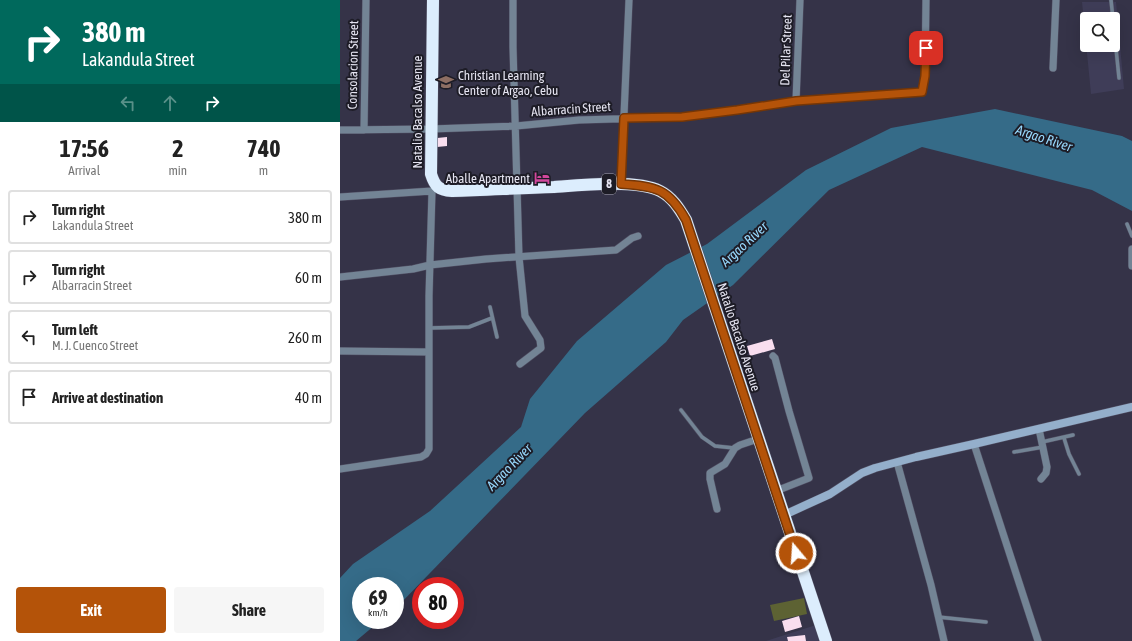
<!DOCTYPE html>
<style>
:root{--surface:#fff;--page:#f6f6f6;--text:#222;--muted:#767676;--line:#e0e0e0;--accent:#b45309}
body{margin:0;font-family:"Asap Condensed",sans-serif;background:var(--page);color:var(--text);height:100vh;display:flex;flex-direction:column;font-size:15px;white-space:nowrap}
*{box-sizing:border-box;margin:0}
p{font-size:13px;color:var(--muted)}
.icon{flex:none;width:22px;height:22px;fill:none;stroke:currentColor;stroke-width:2;stroke-linecap:round;stroke-linejoin:round}
.map{position:relative;flex:1;overflow:hidden}
.sheet{display:flex;flex-direction:column;background:var(--surface);width:340px}
.sheet>*{flex:none}
.banner{background:#00695c;color:#fff;overflow:hidden}
.buttons{position:absolute;left:740px;top:12px;display:grid;gap:8px}
.buttons a{display:grid;place-items:center;width:40px;height:40px;border-radius:4px;background:var(--surface);box-shadow:0 4px 16px #0002;font-size:20px}
.speed{position:absolute;left:12px;top:577px;display:flex;gap:8px;font-size:20px;font-weight:700;text-align:center}
.speed>*{display:grid;place-content:center;width:52px;height:52px;border-radius:50%;background:var(--surface);box-shadow:0 4px 16px #0002;line-height:1}
.speed small{font-size:10px;font-weight:400}
.speed .limit{border:6px solid #d22;background:#fff;color:#111}
.pin{position:absolute;display:grid;place-items:center;width:34px;height:34px;color:#fff;margin:-17px;border-radius:8px;box-shadow:0 2px 6px #0006}
.me{position:absolute;width:44px;margin:-22px;rotate:342deg;stroke-linejoin:round;filter:drop-shadow(0 0 3px #0008)}
.turn{display:flex;align-items:center;gap:14px;height:84px;padding:0 16px;font-size:18px}
.turn .icon{width:52px;height:52px;stroke-width:2.5}
.turn b{display:block;font-size:28px;line-height:34px}
.lanes{display:flex;align-items:center;height:38px;padding:0 16px;background:#0003;justify-content:center;gap:20px;direction:ltr}
.lanes .off{opacity:.35}
.eta{display:flex;justify-content:space-evenly;align-items:center;height:68px;text-align:center}
.eta b{font-size:24px;font-weight:700;line-height:28px}
.primary-button{display:flex;gap:8px;margin-top:auto;padding:8px 16px}
.primary-button a{flex:1;height:46px;border-radius:4px;background:var(--accent);color:#fff;font-size:16px;font-weight:700;line-height:46px;text-align:center}
.primary-button a+a{background:var(--page);color:var(--text)}
ul{padding:0;list-style:none}
li{display:flex;align-items:center;gap:12px;height:54px;margin:0 8px 6px;padding:0 8px;border:2px solid var(--line);border-radius:4px}
li div{flex:1}
li b{display:block;font-size:15px}
li em{font-style:normal}
main{display:flex;flex:1;min-height:0}
.map>svg:first-child{display:block}
.built{fill:#3f3d58;fill-rule:evenodd}
.green{fill:#5d6233}
.water{fill:#356b88}
.building{fill:#f9deef}
.lines{fill:none;stroke-linecap:round;stroke-linejoin:round}
.lane-casing{stroke:#514f63;stroke-width:4.5}
.street-casing{stroke:#514f63;stroke-width:8}
.secondary-casing{stroke:#514f63;stroke-width:9}
.highway-casing{stroke:#514f63;stroke-width:13}
.lane{stroke:#738495;stroke-width:3.5}
.street{stroke:#738495;stroke-width:7}
.secondary{stroke:#94afcb;stroke-width:8}
.highway{stroke:#dcedfd;stroke-width:12}
.route-casing{stroke:#753606;stroke-width:10}
.route{stroke:#b45309;stroke-width:7}
.labels{text-anchor:middle;dominant-baseline:central;stroke-width:4;stroke-linejoin:round;paint-order:stroke}
.shield{fill:#1d1c26;stroke:#a9a8b4;stroke-width:1}
.shield-label{font-size:12px;font-weight:bold;fill:#e5e4f1}
.street-label{font-size:13px;fill:#e5e4f1;stroke:#1d1c26}
.poi-label{font-size:13px;fill:#e5e4f1;stroke:#1d1c26;text-anchor:start}
.water-label{font-size:14px;font-style:italic;fill:#96d6fa;stroke:#1d1c26}
</style>
<main>
<section class="sheet">
<div class="banner">
<div class="turn"><svg class="icon" aria-label="right" viewBox="0 0 24 24"><path d="M7 20v-9h11M14 6l5 5-5 5"/></svg><div><b>380 m</b>Lakandula Street</div></div>
<div class="lanes"><svg class="icon off" aria-label="left" viewBox="0 0 24 24"><path d="M17 20v-9H6M10 6l-5 5 5 5"/></svg><svg class="icon off" aria-label="ahead" viewBox="0 0 24 24"><path d="M12 20V5M6 11l6-6 6 6"/></svg><svg class="icon" aria-label="right" viewBox="0 0 24 24"><path d="M7 20v-9h11M14 6l5 5-5 5"/></svg></div>
</div>
<div class="eta">
<div><b>17:56</b><p>Arrival</p></div>
<div><b>2</b><p>min</p></div>
<div><b>740</b><p>m</p></div>
</div>
<ul>
<li><svg class="icon" aria-label="right" viewBox="0 0 24 24"><path d="M7 20v-9h11M14 6l5 5-5 5"/></svg><div><b>Turn right</b><p>Lakandula Street</p></div><em>380 m</em></li>
<li><svg class="icon" aria-label="right" viewBox="0 0 24 24"><path d="M7 20v-9h11M14 6l5 5-5 5"/></svg><div><b>Turn right</b><p>Albarracin Street</p></div><em>60 m</em></li>
<li><svg class="icon" aria-label="left" viewBox="0 0 24 24"><path d="M17 20v-9H6M10 6l-5 5 5 5"/></svg><div><b>Turn left</b><p>M. J. Cuenco Street</p></div><em>260 m</em></li>
<li><svg class="icon" aria-label="arrive" viewBox="0 0 24 24"><path d="M6 21V4h12l-3 4 3 4H6"/></svg><div><b>Arrive at destination</b></div><em>40 m</em></li>
</ul>
<div class="primary-button"><a>Exit</a><a>Share</a></div>
</section>
<div class="map">
<svg width="792" height="641" viewBox="0 0 792 641">
<rect width="100%" height="100%" fill="#353348"/>
<path class="built" d="M742,2H776L784,89L751,94ZM747,19H773V45H747Z
M476,625L481,641H426Z"/>
<path class="green" d="M464,598L467,614L434,621L430,605Z"/>
<path class="water" d="M655,109L782,136L792,141V211L752,190L582,147L489,190L393,285L343,320L326,342L245,413L58,606L55,608V586H21V620H41L16,641H0V578L13,564L90,511L181,427L190,399L237,341L326,265L367,244L466,170L551,128Z"/>
<path class="building" d="M107,137V146L97,147V138Z
M432,339L435,349L410,356L407,346Z
M459,616L462,627L445,632L442,621Z
M465,635L466,641H448L447,637Z"/>
<g class="lines">
<defs>
<path id="lane" d="M771,0L773,19
M773,19L779,78
M787,224L792,236
M150,307L157,337
M89,328L129,327L152,318
M341,410L362,437L375,446L394,448
M724,438L729,454L739,474
M702,442L733,435
M674,452L703,447
M598,617L646,622"/>
<path id="street" d="M173,0V47L179,257L185,316L200,340L201,348L180,364
M713,68L716,0
M456,101L460,0
M0,130L91,129L176,126L239,120L341,117L397,110L456,101L582,92L585,76L586,0
M24,130L26,0
M281,184L289,0
M0,197L92,191
M792,249V266
M0,277L73,269L90,265L146,259L276,250L292,238L298,236
M0,351L89,352
M433,356L435,358L449,411L469,478L436,491
M699,429L707,467L706,473L701,479
M634,444L698,641
M557,462L591,585L604,641
M0,469L81,457L86,454L89,449V296L92,191L97,186
M377,509L370,479V473L385,464L395,448L400,445L418,439"/>
<path id="secondary" d="M444,515L490,494L522,473L535,468L576,457L634,444L792,407"/>
<path id="highway" d="M93,0L91,174C95,187 99,190 112,191C146,190 180,188 214,187C240,185 297,179 320,191C332,197 339,208 346,220L486,641"/>
</defs>
<use href="#lane" class="lane-casing"/>
<use href="#street" class="street-casing"/>
<use href="#secondary" class="secondary-casing"/>
<use href="#highway" class="highway-casing"/>
<use href="#lane" class="lane"/>
<use href="#street" class="street"/>
<use href="#secondary" class="secondary"/>
<use href="#highway" class="highway"/>
</g>
<g class="lines">
<defs>
<path id="route" d="M456,553L346,220C329,189 316,186 281,184L284,118L342,117L397,110L456,101L582,92L585,76L586,48"/>
</defs>
<use href="#route" class="route-casing"/>
<use href="#route" class="route"/>
</g>
<defs>
<symbol id="school-bare" viewBox="-9 -9 18 18"><path d="M0-5L7-2L0 1L-7-2ZM-4 1L0 2.5L4 1V4Q0 6-4 4Z" fill="#8d6e63" stroke="#1d1c26" stroke-width="2.5" paint-order="stroke"/></symbol>
<symbol id="hotel-bare" viewBox="-9 -9 18 18"><path d="M-6-4.5h1.5V1H6V5H4.5V3h-9V5H-6ZM-4 0a1.8 1.8 0 1 1 3.6 0ZM.5 0V-2.5h3Q6-2.5 6 0Z" fill="#d1479c" stroke="#1d1c26" stroke-width="2.5" paint-order="stroke"/></symbol>
</defs>
<g fill-rule="evenodd">
<use href="#school-bare" x="95" y="71" width="22" height="22"/>
<use href="#hotel-bare" x="191" y="167" width="22" height="22"/>
</g>
<g class="labels">
<rect class="shield" x="262" y="174" width="14" height="20" rx="3"/>
<g class="shield-label">
<text x="269" y="184">8</text>
</g>
<g class="street-label">
<text transform="translate(446 50) rotate(-88)">Del Pilar Street</text>
<text transform="translate(13 65) rotate(-89)">Consolacion Street</text>
<text transform="translate(231 109) rotate(-4)">Albarracin Street</text>
<text transform="translate(77 112) rotate(-90)">Natalio Bacalso Avenue</text>
<text transform="translate(399 337) rotate(72)">Natalio Bacalso Avenue</text>
</g>
<g class="poi-label">
<text x="118" y="75">Christian Learning<tspan x="118" dy="15">Center of Argao, Cebu</tspan></text>
<text x="190" y="178" text-anchor="end">Aballe Apartment</text>
</g>
<g class="water-label">
<text transform="translate(704 138) rotate(18)">Argao River</text>
<text transform="translate(404 244) rotate(-43)">Argao River</text>
<text transform="translate(169 467) rotate(-46)">Argao River</text>
</g>
</g>
</svg>
<div class="buttons">
<a><svg class="icon" aria-label="search" viewBox="0 0 24 24"><circle cx="10" cy="10" r="6"/><path d="M15 15l6 6"/></svg></a>
</div>
<div class="speed"><div>69<small>km/h</small></div><div class="limit">80</div></div>
<div class="pin" style="left:586px;top:48px;background:#d93025"><svg class="icon" aria-label="arrive" viewBox="0 0 24 24"><path d="M6 21V4h12l-3 4 3 4H6"/></svg></div>
<svg class="me" style="left:456px;top:553px" viewBox="-20 -20 40 40"><circle r="17" fill="#b45309" stroke="#fff" stroke-width="3"/><path d="M0-11L8 9 0 5-8 9z" fill="#fff"/></svg>
</div>
</main>
